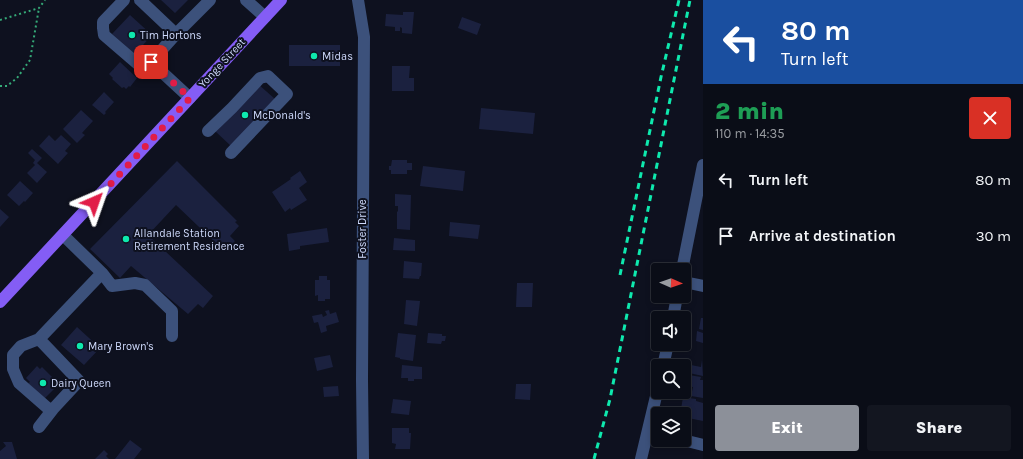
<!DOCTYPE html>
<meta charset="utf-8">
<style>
:root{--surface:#0a0d17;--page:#131620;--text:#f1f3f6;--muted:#999ca1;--line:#2a2d36;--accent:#8c9099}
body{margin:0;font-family:Karla,sans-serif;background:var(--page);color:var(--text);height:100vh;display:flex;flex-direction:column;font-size:15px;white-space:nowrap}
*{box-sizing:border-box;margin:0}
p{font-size:13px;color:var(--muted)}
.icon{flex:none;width:22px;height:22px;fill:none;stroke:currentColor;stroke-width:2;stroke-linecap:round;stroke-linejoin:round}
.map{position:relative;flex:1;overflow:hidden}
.details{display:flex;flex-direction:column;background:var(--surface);width:320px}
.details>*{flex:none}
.banner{background:#1a4fa0;color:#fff;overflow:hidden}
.needle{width:26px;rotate:92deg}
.fabs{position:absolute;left:651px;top:263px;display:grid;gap:8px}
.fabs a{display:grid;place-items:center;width:40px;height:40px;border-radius:4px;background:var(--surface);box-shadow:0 2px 6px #0003,0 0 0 1px var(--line);font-size:20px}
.pin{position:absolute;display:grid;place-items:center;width:34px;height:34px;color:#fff;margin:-17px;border-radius:8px;box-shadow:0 2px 6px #0006}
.me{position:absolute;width:44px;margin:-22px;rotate:43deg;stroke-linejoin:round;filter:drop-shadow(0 0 3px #0008)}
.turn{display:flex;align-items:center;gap:14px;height:84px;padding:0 12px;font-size:18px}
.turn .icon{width:52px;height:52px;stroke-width:2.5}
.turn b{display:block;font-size:28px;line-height:34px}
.round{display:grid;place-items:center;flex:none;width:42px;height:42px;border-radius:4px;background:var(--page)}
.summary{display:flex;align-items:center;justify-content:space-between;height:68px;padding:0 12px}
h1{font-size:24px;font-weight:800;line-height:30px;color:#1e9e55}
.primary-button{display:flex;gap:8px;margin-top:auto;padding:8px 12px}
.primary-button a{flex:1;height:46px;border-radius:4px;background:var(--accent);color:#fff;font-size:16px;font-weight:800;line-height:46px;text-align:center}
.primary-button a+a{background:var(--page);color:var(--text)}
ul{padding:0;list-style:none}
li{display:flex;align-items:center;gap:12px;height:56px;padding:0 12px}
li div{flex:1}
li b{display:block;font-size:15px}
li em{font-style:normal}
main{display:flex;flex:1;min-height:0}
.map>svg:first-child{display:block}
.building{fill:#1b213f}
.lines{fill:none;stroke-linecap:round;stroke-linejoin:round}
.path{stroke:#35aa78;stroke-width:2;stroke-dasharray:2 3;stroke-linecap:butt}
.minor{stroke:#3c517b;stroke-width:12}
.major{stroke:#845df5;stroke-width:12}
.rail{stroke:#0ee9ae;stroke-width:3;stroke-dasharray:6 5;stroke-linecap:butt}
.route{stroke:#e11d48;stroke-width:7;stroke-dasharray:0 12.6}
.poi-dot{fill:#0ee9ae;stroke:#0e111f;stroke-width:1.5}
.labels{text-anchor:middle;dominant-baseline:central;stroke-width:4;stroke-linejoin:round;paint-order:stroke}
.poi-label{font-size:11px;fill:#cfdafc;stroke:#0e111f;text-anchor:start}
.street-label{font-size:11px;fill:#cfdafc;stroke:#0e111f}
</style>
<main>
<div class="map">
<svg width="703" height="459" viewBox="0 0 703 459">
<rect width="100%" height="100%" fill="#0e111f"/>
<path class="building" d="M161,0H188L175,13Z
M403,12H414L412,34L402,33V28L400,27V31H395V27L385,26L386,14L403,15Z
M130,15L152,35L135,54L112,34Z
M462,17L481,24L477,35L458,28Z
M289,45H340V66H289Z
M120,62L137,78L130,87L129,86L126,89L124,87L122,88L112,79L113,78L109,74Z
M392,66H410L409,78H414V91H392Z
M258,84L275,99L232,147L215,131Z
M104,92L114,102L105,112L106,113L104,115L92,105Z
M481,108L535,113L533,134L479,129Z
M81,110L93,121L82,133L85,135L77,143L63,129Z
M49,135L55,141L61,135L71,144L65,151L68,153L58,164L39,146Z
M32,149L42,158L37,163L47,172L37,183L27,173L35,165L33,163L35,160L28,153Z
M392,160H407V163H412V170H407V174H391V170H389V166H391Z
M177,161L237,221L235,222L239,226L230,236L235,241L230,246L225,242L220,247L176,205L148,235L213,296L203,308L198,304L188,314L131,266L120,278L90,249Z
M423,166L465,171L463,191L420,186Z
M300,171L307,182L299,188L307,200L291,210L290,208L285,212L272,192L291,179L290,178Z
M20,181L33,193L25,202L24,201L19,206L7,195Z
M395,194L411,195L410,230L397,229V211L398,212V206H395Z
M0,209L9,217L0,227Z
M450,222L480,225L478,239L449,236Z
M327,228L329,242L300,246V249L289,251L287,234Z
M394,238L415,240V251L393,250Z
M404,261L422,263L421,276H420L419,279L403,278Z
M319,276H327V280H330V299H325V301H318V295L315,296V280H319Z
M517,283H533L532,307H516Z
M406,300L420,301L417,326L404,324Z
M329,310L330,314L336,312L339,322L326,326L327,331L321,333L318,322L314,323L312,316L322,314L323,317L327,315L325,311Z
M701,318H703V330L699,329Z
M77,327L100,348L84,365L61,345Z
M697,331L703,333V343L696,341Z
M398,333L416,335L413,361L400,359V358L395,357Z
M428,333L442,334V336H446L445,341H442L441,344L427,343Z
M330,355L333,367L317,371L314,358Z
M702,360L703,376L689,373L691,365L701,367Z
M402,365L422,367V379H414V381H408V378H401Z
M37,366L40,369L42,367L59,384L44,399L28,383L30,382L26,378Z
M689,375L701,377L700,380H703V398L691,396L693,387L686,386Z
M516,384H531L530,400L515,399Z
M338,386L339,396L324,397L323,387Z
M683,397L696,399V401L703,403V421L688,418V410L681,409Z
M393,399L411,401L409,415L391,413Z
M392,428H409V433H411L410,449H395L396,444L392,443Z
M130,440L142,449L134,459H115Z
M3,442H12L17,459H0V451L6,446Z
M104,450L108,454L106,456L109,459H95Z"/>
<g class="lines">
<path class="path" d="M0,20L39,8L45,0
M0,86H7L17,78L30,60L39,8"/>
<path class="minor" d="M124,0L103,22V28L104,35L140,66L144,67L151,62
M140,0L176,34
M246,0L265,17
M358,0L364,37L362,380L363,459
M190,98L151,62L176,34L210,0
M208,131L232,108L260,78L268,76L287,94L231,153
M63,235L102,273L112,286L135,283L145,285L172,311V336
M682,270L703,165
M684,282L703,286
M673,318L677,296
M39,339L21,346L13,355V369L19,383L51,411
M663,366L668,344
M39,427L53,409L79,381L39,339L102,273
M683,440L703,445
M641,459L658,388"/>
<path class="major" d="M0,302L281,0"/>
<path class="rail" d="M620,275L661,77L679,0
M594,459L610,399L690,0"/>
</g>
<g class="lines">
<path class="route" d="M94,202L190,98L151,62"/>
</g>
<g class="poi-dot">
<circle cx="132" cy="35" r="4"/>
<circle cx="314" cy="56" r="4"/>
<circle cx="245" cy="115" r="4"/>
<circle cx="126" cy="239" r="4"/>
<circle cx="80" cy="346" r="4"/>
<circle cx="43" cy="383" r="4"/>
</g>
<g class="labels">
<g class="poi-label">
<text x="140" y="35">Tim Hortons</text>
<text x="322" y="56">Midas</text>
<text x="253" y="115">McDonald's</text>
<text x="134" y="233">Allandale Station<tspan x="134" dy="13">Retirement Residence</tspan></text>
<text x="88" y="346">Mary Brown's</text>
<text x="51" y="383">Dairy Queen</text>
</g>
<g class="street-label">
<text transform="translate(222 63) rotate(-47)">Yonge Street</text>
<text transform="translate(362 229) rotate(-90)">Foster Drive</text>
</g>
</g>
</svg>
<div class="fabs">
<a><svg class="needle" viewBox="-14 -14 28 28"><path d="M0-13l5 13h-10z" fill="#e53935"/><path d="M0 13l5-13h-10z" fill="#999ca1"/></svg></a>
<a><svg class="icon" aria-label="sound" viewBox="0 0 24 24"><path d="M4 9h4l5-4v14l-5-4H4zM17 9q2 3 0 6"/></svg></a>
<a><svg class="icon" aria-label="search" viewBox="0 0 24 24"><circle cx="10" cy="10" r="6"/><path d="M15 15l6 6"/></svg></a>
<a><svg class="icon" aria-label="layers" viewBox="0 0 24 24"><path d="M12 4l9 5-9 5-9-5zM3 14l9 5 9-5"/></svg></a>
</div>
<div class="pin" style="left:151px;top:62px;background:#d93025"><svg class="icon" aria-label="arrive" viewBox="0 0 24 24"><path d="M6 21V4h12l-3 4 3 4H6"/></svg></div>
<svg class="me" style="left:94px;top:202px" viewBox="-20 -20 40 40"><path d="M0-17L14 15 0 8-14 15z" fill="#e11d48" stroke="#fff" stroke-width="4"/></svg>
</div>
<section class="details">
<div class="banner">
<div class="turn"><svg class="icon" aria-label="left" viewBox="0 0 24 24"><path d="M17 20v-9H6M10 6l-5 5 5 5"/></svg><div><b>80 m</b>Turn left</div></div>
</div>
<div class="summary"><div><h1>2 min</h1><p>110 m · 14:35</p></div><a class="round" style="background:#d93025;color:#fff"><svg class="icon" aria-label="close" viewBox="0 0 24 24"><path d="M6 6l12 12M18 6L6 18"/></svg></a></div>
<ul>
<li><svg class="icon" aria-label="left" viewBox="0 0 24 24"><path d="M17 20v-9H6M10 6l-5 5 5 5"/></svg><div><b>Turn left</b></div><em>80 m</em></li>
<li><svg class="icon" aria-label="arrive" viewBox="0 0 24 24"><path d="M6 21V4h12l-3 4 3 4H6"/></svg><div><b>Arrive at destination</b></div><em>30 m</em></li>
</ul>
<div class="primary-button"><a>Exit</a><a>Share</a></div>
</section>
</main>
